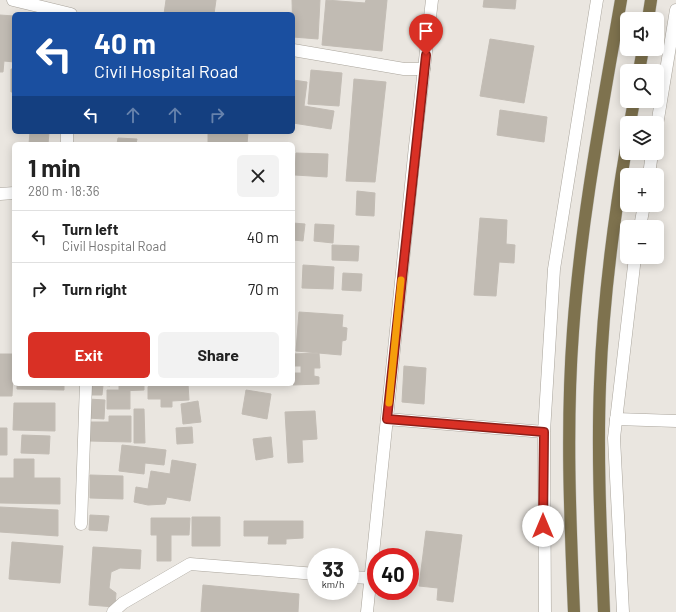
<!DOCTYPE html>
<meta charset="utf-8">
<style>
:root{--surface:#fff;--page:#f2f2f2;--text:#222;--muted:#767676;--line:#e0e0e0;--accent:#d93025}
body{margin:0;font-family:Barlow,sans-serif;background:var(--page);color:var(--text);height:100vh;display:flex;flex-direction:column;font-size:15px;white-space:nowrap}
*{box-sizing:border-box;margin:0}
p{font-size:13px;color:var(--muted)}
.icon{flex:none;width:22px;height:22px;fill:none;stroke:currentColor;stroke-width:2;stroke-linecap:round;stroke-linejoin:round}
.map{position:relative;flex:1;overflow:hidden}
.details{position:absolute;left:12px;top:142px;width:283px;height:244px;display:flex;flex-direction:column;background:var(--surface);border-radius:6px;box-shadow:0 2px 10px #0003}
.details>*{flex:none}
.top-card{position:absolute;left:12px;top:12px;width:283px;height:122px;border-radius:6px;box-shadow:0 2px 10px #0003;background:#1a4fa0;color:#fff;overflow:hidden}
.buttons{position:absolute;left:620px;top:12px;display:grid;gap:8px}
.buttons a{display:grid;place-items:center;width:44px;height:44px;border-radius:6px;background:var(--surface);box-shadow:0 2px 10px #0003;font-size:20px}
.speed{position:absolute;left:307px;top:548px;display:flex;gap:8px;font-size:20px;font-weight:700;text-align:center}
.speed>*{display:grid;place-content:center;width:52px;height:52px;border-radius:50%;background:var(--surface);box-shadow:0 2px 10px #0003;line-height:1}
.speed small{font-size:10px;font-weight:400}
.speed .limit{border:6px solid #d22;background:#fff;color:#111}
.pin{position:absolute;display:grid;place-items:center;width:34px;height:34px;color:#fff;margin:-41px -17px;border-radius:50% 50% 50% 0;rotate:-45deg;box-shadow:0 0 4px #0007}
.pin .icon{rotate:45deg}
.me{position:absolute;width:44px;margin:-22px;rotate:0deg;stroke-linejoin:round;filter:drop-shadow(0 0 3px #0008)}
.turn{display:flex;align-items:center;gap:14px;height:84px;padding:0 16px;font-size:18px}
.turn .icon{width:52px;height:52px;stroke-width:2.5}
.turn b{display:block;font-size:28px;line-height:34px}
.lanes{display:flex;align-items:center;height:38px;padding:0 16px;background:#0003;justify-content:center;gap:20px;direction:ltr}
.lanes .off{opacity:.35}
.round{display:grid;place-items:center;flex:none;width:42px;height:42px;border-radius:6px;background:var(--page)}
.summary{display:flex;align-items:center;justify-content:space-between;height:68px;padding:0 16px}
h1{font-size:24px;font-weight:700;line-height:30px}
.cta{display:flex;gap:8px;margin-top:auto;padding:8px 16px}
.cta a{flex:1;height:46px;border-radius:6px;background:var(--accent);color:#fff;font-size:16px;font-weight:700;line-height:46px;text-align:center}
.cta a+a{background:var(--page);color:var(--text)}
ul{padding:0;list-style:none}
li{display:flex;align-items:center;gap:12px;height:52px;padding:0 16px;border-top:1px solid var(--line)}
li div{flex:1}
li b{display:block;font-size:15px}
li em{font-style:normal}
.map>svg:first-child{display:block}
.building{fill:#c1bbb3;stroke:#c2bcb4}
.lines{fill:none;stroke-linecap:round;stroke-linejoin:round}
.minor-casing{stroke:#aaa59c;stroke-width:13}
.tertiary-casing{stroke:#aaa59c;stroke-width:13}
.trunk-casing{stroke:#c3c2bd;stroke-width:13}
.minor{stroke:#fff;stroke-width:12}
.tertiary{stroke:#fff;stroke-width:12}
.trunk{stroke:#7e724e;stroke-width:12}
.route-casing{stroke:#8d1f18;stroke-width:10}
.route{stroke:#d93025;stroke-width:7}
.slow{stroke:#f59e0b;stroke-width:7}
</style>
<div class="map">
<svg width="676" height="612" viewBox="0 0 676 612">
<rect width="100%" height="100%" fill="#eae6e0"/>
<path class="building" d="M166,0H216L214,14H164Z
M292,0H320L318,39L293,37Z
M326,0L365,3L366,0H387L382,51L322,45Z
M484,0H516L515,9L483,7Z
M0,15L14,16V62L4,61L3,72H0Z
M490,39L534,46L524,103L480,96Z
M11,69H14V92H11Z
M311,70L342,73L339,106L308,104Z
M354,79L386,82L375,182L346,181Z
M293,80L307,82L304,106L334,111L331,129L293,123Z
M500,110L547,117L544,142L497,135Z
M30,132H49L48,144H29Z
M208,132H248L247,144H208Z
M118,138L137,139L136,144H117Z
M296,153L328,154L327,177L295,175Z
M357,191L375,193L374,216L356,215Z
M480,218L507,220L506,244L515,245L514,263L499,262L496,296L474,295Z
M293,223L305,224L303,241L293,240Z
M315,224L334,225L333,243L314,241Z
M332,245L359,246L358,261L332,260Z
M303,265L334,267L333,289L302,288Z
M343,273L362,274L361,291L342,290Z
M299,312L343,315L342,327L347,328L346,340L342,341L341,355L296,351Z
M319,353L320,368H314V376L319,377V384L293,385V373H301V366H293V354Z
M0,354H14L12,396H0Z
M404,366L426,368L424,404L402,402Z
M17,384H64V390L17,389Z
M90,384H110V386L103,385L102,395H90Z
M119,384H144V390L119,391Z
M150,384H188L189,400L172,401V407H161V399H148V387Z
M107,390H130V409H107Z
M246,390L271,394L267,419L242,414Z
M88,399L105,400L104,419L88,418Z
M198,401L201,422L183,424L181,404Z
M14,403H55V431L13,430Z
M134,409H144L145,443H134Z
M315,411L317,439L302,440L303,462L288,463L285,412Z
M109,416H131V442L89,441V422H109Z
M192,427L193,443L177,444L176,428Z
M0,428H7V455H0Z
M22,435L50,436L49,454L21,453Z
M271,437L273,457L256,460L253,439Z
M122,445L166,450L164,465L145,463L144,474L119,471Z
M14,459H34V478H60V504L0,503V478H14Z
M172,460L196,464L190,501L167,497L165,504L148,505L134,502L136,487L148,489L151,471L170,474Z
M90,475L123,476V499L90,498Z
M0,507L58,510V536L0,532Z
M90,515L109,516L107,531L89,530Z
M192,517H220V546H192Z
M151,518H190L189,535H171V561H157V535H151Z
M244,521H303V538L286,539V544H268L269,536H244Z
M426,531L462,535L453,602L437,600L438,588L419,586Z
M12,542L63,546L60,583L9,579Z
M93,547L141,550L140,569L120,568L111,572L109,588L116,593L115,607L89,605Z
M203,585L299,594L298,612H201Z"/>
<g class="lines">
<defs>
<path id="minor" d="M13,0L71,14
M293,50L404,69H424
M67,132V144
M0,194L14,193
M616,419L676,421
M81,524L86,384
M350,577L371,578
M113,612L123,603L190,564L316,574"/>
<path id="tertiary" d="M657,125L676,10
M649,175L652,153
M640,227L644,205
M387,419L544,432
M367,612L415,146L432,0
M545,612L544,432L554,269L597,0
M623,612L614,438L635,257"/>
<path id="trunk" d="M648,19L651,0
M639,71L643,49
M630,123L634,101
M574,612C570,518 566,425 573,331C581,219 602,110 621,0
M604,612C601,536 597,460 600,384C603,303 613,223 627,143"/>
</defs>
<use href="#minor" class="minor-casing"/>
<use href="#tertiary" class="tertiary-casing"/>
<use href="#trunk" class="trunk-casing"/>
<use href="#minor" class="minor"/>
<use href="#tertiary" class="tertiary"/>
<use href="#trunk" class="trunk"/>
</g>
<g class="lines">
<defs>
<path id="route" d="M426,55L387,419L544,432L543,526"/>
</defs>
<use href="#route" class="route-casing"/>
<use href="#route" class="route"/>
<path class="slow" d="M389,403L401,280"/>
</g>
</svg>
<div class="buttons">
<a><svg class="icon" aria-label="sound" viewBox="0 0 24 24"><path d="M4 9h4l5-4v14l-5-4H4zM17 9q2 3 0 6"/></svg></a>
<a><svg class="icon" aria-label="search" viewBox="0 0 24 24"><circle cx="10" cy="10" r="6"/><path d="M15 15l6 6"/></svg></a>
<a><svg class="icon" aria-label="layers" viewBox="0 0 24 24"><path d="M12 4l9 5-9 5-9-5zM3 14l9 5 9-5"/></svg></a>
<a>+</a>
<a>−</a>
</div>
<div class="speed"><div>33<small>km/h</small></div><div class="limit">40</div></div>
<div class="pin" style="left:426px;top:55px;background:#d93025"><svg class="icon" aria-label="arrive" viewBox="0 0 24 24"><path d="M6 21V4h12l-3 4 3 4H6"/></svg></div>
<svg class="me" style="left:543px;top:526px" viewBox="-20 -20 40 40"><circle r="19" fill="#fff"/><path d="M0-13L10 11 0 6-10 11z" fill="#d93025"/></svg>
<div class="top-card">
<div class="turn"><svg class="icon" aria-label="left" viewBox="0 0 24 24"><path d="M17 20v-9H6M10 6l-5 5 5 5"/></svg><div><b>40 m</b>Civil Hospital Road</div></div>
<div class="lanes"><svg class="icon" aria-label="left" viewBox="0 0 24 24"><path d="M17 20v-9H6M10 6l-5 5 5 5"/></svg><svg class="icon off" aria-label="ahead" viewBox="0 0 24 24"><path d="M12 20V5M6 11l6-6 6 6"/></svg><svg class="icon off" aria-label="ahead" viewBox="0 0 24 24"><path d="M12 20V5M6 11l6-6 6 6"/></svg><svg class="icon off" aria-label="right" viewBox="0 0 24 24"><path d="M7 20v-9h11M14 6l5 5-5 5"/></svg></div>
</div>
<section class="details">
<div class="summary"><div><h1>1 min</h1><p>280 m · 18:36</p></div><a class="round"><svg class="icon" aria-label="close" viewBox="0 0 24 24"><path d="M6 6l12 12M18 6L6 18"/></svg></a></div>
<ul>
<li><svg class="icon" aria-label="left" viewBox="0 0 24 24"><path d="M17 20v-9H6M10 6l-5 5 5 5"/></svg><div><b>Turn left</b><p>Civil Hospital Road</p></div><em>40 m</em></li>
<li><svg class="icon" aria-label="right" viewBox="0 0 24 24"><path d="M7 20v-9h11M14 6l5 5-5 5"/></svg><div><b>Turn right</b></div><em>70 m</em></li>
</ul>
<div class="cta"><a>Exit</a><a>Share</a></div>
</section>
</div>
